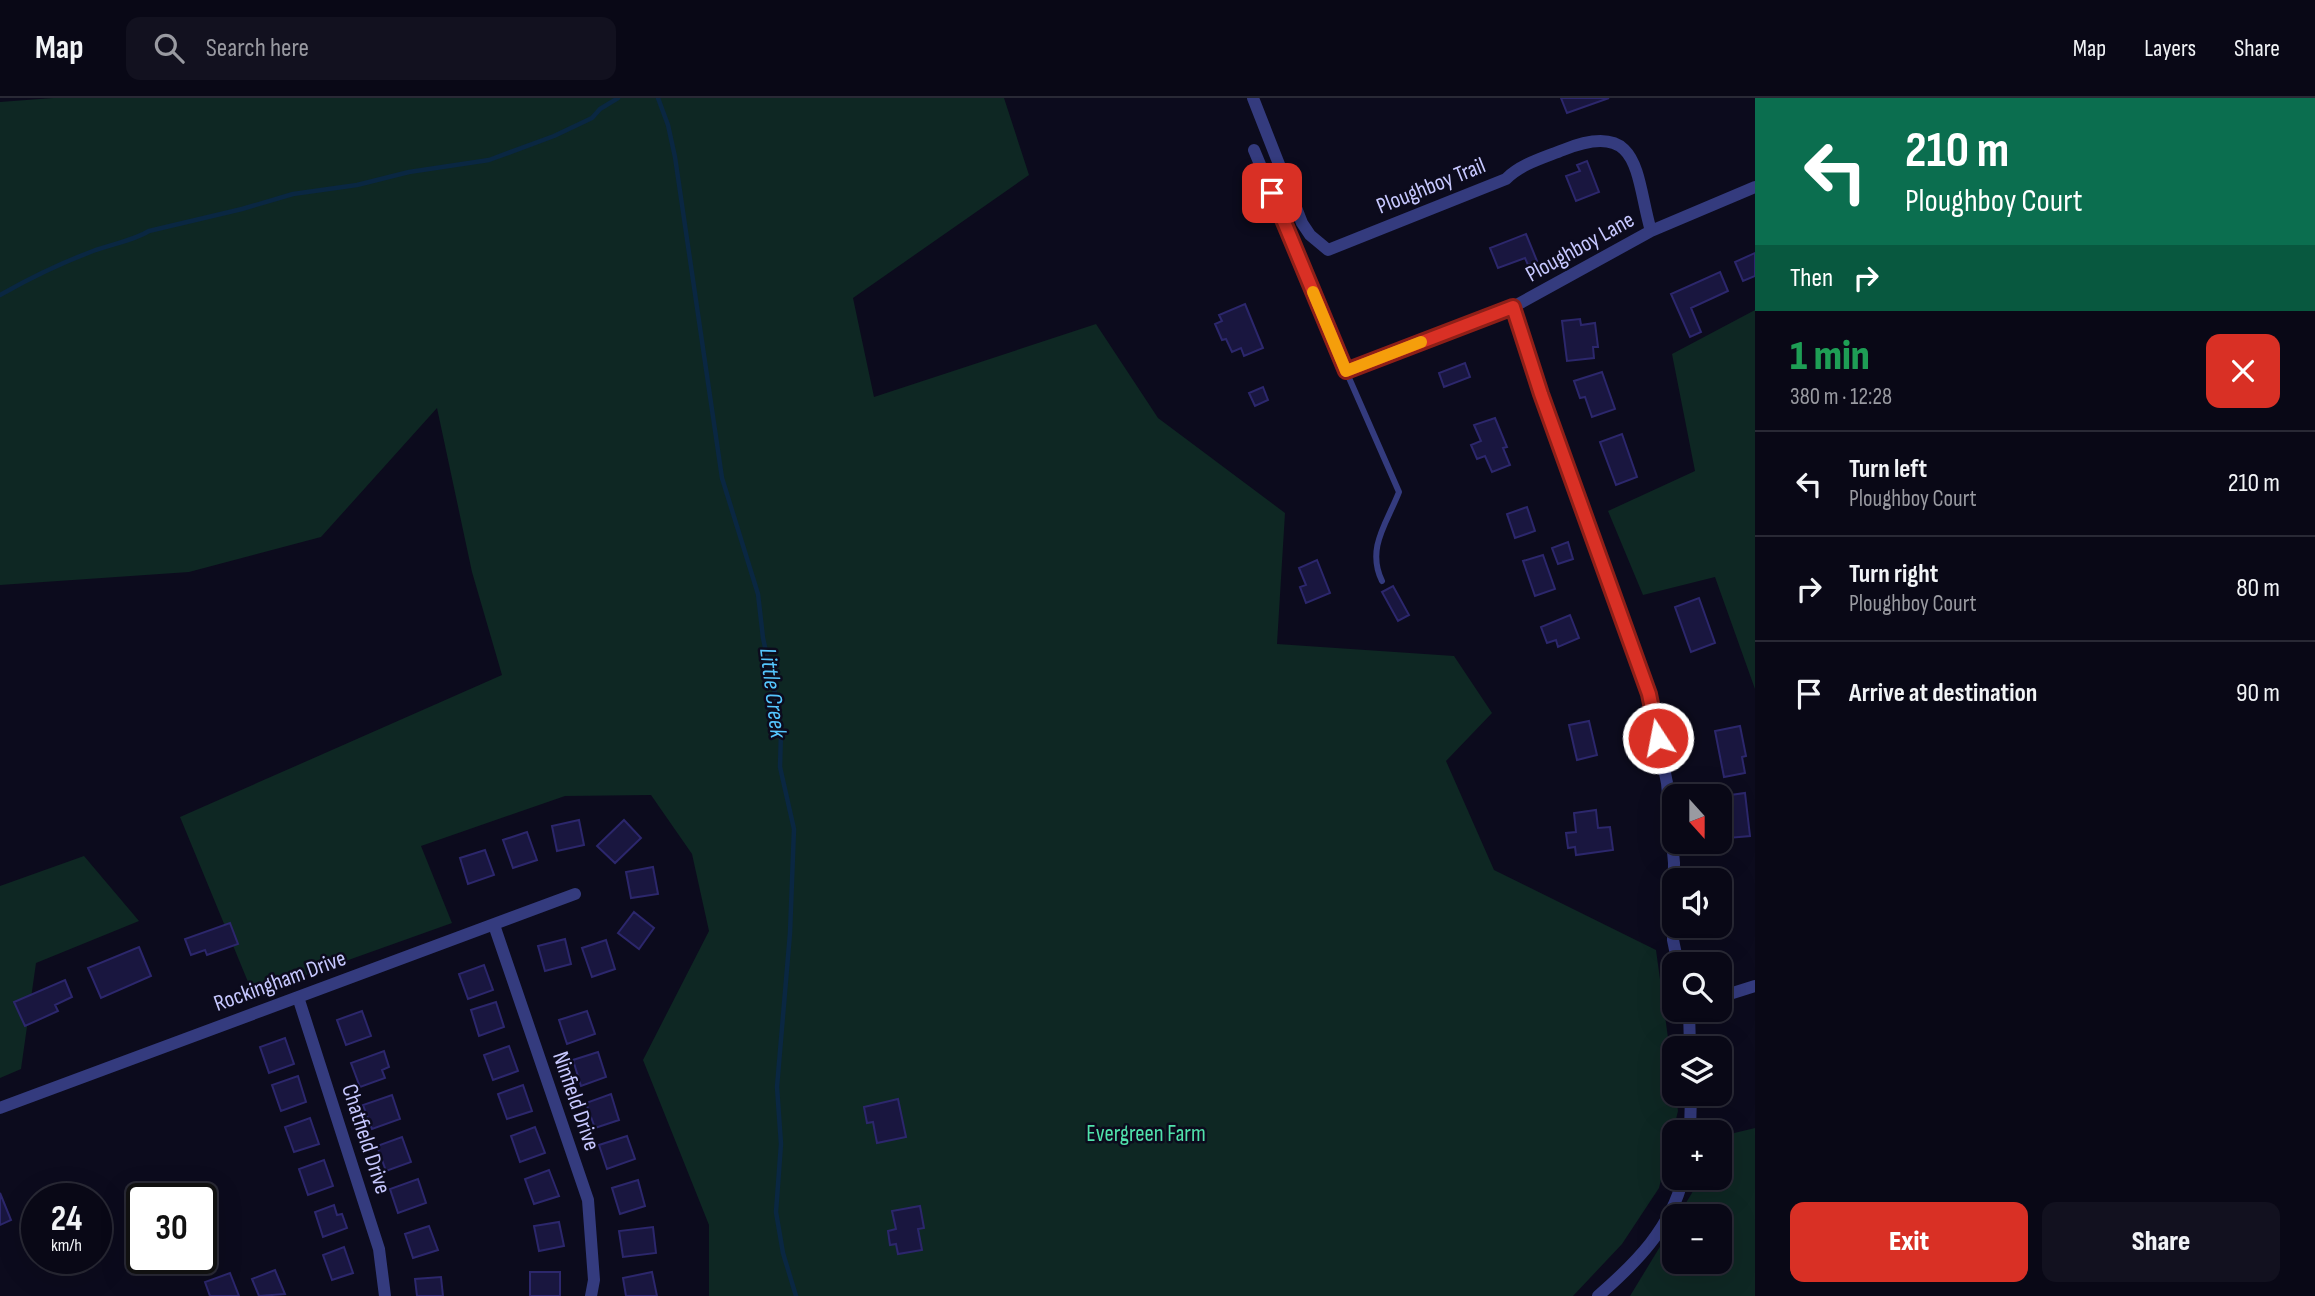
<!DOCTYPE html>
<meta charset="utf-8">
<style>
:root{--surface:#090816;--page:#12111f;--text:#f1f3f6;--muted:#999aa1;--line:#292935;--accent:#d93025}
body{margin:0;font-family:"Sofia Sans Condensed",sans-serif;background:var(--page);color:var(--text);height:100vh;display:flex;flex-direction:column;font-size:26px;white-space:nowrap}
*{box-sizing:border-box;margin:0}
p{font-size:23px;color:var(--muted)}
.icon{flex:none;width:38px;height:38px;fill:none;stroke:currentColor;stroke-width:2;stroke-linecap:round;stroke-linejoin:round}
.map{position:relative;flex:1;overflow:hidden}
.sheet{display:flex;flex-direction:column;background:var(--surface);width:560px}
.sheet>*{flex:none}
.guide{background:#0b6e4f;color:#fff;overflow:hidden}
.needle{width:46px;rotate:159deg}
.tools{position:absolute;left:1662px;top:686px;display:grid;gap:14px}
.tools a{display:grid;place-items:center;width:70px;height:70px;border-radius:14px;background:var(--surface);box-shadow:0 7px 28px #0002,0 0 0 2px var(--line);font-size:35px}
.speed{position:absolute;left:21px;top:1085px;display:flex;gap:14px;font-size:35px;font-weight:700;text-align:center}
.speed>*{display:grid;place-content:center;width:91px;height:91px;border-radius:50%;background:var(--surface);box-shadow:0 7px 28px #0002,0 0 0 2px var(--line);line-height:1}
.speed small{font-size:18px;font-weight:400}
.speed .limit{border:4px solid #111;border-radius:10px;background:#fff;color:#111}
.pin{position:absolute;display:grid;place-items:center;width:60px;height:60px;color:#fff;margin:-30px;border-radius:14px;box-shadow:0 4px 10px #0006}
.me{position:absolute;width:77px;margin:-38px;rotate:349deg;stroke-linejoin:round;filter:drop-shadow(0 0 5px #0008)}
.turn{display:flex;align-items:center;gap:24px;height:147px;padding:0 35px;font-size:32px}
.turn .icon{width:91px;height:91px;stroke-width:2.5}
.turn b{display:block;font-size:49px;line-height:60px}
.then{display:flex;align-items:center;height:66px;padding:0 35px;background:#0003;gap:14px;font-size:26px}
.round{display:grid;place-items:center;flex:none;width:74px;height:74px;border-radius:14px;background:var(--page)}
.head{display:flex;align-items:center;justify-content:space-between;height:119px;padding:0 35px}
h1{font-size:42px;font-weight:800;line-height:52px;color:#1e9e55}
.primary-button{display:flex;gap:14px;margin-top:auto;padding:14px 35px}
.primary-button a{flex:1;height:80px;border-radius:14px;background:var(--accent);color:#fff;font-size:28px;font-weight:800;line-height:80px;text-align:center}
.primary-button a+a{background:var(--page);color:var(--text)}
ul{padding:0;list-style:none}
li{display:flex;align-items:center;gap:21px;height:105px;padding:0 35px;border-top:2px solid var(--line)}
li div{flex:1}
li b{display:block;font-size:26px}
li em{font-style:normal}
header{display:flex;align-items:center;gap:42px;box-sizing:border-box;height:98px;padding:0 35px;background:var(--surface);border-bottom:2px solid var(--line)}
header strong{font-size:33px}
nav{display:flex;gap:38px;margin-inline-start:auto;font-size:24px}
.search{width:490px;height:63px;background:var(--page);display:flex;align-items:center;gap:18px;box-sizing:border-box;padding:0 24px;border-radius:14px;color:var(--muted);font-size:26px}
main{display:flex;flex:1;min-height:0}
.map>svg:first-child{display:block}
.green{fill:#0e2723}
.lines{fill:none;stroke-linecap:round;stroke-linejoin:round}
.stream{stroke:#0a2742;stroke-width:4.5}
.building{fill:#19163f;stroke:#2c276c;stroke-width:2}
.lane{stroke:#343b7e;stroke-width:6}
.street{stroke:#343b7e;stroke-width:12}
.route-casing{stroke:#8d1f18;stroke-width:18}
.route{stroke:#d93025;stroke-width:12}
.slow{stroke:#f59e0b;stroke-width:12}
.labels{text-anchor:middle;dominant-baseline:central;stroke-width:5;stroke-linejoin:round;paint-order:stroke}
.street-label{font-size:23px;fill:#c7c8ff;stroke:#0c0b1d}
.park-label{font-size:23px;fill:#50e2ab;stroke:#0c0b1d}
.water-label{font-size:24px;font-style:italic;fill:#55c6ff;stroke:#0c0b1d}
</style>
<header>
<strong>Map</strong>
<div class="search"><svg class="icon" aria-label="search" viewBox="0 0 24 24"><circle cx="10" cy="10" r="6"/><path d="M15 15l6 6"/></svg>Search here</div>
<nav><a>Map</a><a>Layers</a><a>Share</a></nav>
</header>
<main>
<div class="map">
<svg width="1755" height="1198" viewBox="0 0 1755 1198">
<rect width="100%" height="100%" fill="#0c0b1d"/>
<path class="green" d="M53,0H1004L1029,77L853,200L874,299L1096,226L1158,320L1285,415L1277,546L1454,558L1492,615L1446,663L1494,772L1656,852L1678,1013L1659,1090L1622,1146L1573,1198H709V1127L643,962L709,833L692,756L651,697L565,698L421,748L452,825L253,896L180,719L502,577L472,474L437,310L321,439L189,474L0,487V4Z
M1755,212V591L1715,479L1643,497L1608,413L1695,373L1672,256Z
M84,758L139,823L36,865L21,971L0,980V788Z
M1755,1030V1198H1630L1675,1124V1164H1720V1118H1678L1701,1080H1720V1048L1726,1037Z"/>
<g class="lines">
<path class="stream" d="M658,0L668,27L675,59L722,380L758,496L763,540L778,608L781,635L780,669L794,731L790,835L777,989L781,1046L776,1114L783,1155L796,1198
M0,197C30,180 61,165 93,153C111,146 133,143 149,133L242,111L293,96L357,87L409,74L489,62L554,38L592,20L600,11L618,0"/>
</g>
<path class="building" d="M1561,0H1609L1567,15Z
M1587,63L1599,94L1576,103L1566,78L1580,73L1577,67Z
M1526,136L1537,163L1528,167L1525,160L1498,170L1490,150Z
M1755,155V178L1743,183L1735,164Z
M1720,174L1728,193L1691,210L1701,234L1690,239L1671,196Z
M1245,206L1263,250L1244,258L1241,250L1232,254L1226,241L1222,242L1215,226L1222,223L1219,217Z
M1580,221L1581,227L1595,225L1598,249H1593L1594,260L1567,263L1562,223Z
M1465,265L1470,279L1444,289L1439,275Z
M1602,274L1615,311L1592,319L1585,299L1580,300L1574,283Z
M1263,289L1268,302L1255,308L1249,295Z
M1495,320L1507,349L1503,350L1510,367L1492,374L1485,358L1477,361L1471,347L1481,343L1474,327Z
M1622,336L1637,379L1616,387L1600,344Z
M1527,409L1535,433L1515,440L1507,416Z
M1568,444L1573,461L1558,466L1552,450Z
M1543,457L1555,491L1535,498L1523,463Z
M1317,462L1330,495L1306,505L1300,489L1306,487L1299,470Z
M1393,488L1409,517L1398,523L1382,494Z
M1699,500L1715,545L1691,554L1675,509Z
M1570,517L1579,540L1558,549L1556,542L1547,545L1541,529Z
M1589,623L1597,657L1577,662L1569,627Z
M1740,628L1746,658L1742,659L1745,675L1724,679L1715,633Z
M1745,695L1750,738L1728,740L1723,698Z
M1596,712L1598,730L1610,729L1613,752L1576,757L1575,749L1568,750L1566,735L1576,734L1574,715Z
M579,722L584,747L557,753L552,728Z
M624,722L641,740L615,765L597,748Z
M527,734L537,762L513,770L503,742Z
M485,752L494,777L468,786L460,760Z
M653,769L658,796L631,800L626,774Z
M634,814L654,830L639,851L618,835Z
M230,825L238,846L207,857L205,852L191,857L185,841Z
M565,841L571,866L545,873L538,848Z
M606,842L615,871L592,879L582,850Z
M139,849L151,878L101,900L88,870Z
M484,867L493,892L468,901L459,876Z
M65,882L72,899L55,907L58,913L25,928L14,904Z
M496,904L504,929L479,938L471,912Z
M362,913L371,938L346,947L337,922Z
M587,913L595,936L567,946L559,922Z
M285,940L294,966L269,975L260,949Z
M509,948L518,973L493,982L484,957Z
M384,953L389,969L382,972L385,980L360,989L351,965Z
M598,954L606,979L581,988L573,962Z
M298,978L306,1004L281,1013L272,987Z
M523,987L532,1013L507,1021L498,996Z
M611,996L619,1022L595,1030L586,1005Z
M392,997L400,1021L372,1031L363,1007Z
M898,1001L906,1039L877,1045L873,1024L867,1025L864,1009Z
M310,1020L319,1046L294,1054L285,1029Z
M535,1029L545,1055L520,1064L511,1038Z
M627,1038L635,1061L607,1071L599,1047Z
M402,1039L411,1064L386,1073L377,1048Z
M324,1062L333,1088L308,1097L299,1071Z
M549,1072L559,1098L534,1106L525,1081Z
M418,1081L426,1105L398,1115L390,1091Z
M638,1082L645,1108L620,1116L612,1090Z
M0,1095L11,1122L0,1127Z
M334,1107L337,1117L342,1116L347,1130L323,1139L315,1114Z
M920,1108L924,1130L918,1131L922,1152L898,1156L896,1146L890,1147L888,1133L896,1131L892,1113Z
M559,1124L564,1148L539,1153L534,1128Z
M429,1128L438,1152L413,1160L405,1136Z
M653,1129L656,1155L623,1159L619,1133Z
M344,1149L353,1175L332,1182L323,1157Z
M275,1172L285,1196L259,1198L252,1181Z
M530,1174H560V1198H530Z
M652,1174L657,1198H626L623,1180Z
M230,1175L239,1198H210L205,1184Z
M441,1179L443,1198H417L415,1181Z"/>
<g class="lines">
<path class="lane" d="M1346,273L1399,394C1387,425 1366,450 1382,483"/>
<path class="street" d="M1253,0L1302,125L1310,137L1328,152L1506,81C1521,66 1543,60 1563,52C1642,20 1635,78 1651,133
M1254,52L1346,273L1513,209L1651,133L1755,89
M1513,209L1541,296L1649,596L1667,685L1674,765L1673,842L1678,866
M494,827L588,1102L594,1182L591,1198
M298,899L379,1151L385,1198
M1720,899L1755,888
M1689,912L1690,950
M0,1010L575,796
M1690,1034L1691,996
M1598,1198C1636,1165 1671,1130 1683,1080"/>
</g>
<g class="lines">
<defs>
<path id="route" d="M1272,95L1346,273L1513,209L1541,296L1649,596L1658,640"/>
</defs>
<use href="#route" class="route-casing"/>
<use href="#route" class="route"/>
<path class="slow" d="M1313,194L1346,273L1421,244"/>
</g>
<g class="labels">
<g class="street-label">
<text transform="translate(1431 88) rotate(-22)">Ploughboy Trail</text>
<text transform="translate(1580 149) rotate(-29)">Ploughboy Lane</text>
<text transform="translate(280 883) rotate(-20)">Rockingham Drive</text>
<text transform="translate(576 1003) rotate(71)">Ninfield Drive</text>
<text transform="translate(366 1041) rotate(72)">Chatfield Drive</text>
</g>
<g class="park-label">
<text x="1146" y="1036">Evergreen Farm</text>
</g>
<g class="water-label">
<text transform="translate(773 595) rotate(83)">Little Creek</text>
</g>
</g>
</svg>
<div class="tools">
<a><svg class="needle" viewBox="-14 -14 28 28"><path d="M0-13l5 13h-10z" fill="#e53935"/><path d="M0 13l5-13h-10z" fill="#999aa1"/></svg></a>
<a><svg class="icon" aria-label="sound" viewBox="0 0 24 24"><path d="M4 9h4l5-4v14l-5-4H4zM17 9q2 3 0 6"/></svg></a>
<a><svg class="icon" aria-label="search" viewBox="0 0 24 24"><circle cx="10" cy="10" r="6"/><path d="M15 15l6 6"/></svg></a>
<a><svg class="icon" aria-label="layers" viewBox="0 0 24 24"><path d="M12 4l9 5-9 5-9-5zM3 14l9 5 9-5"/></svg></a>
<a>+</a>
<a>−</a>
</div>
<div class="speed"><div>24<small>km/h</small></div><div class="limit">30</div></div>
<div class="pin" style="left:1272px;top:95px;background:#d93025"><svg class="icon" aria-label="arrive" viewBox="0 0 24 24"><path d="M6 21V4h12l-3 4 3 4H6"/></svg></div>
<svg class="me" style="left:1658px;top:640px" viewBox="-20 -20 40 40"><circle r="17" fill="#d93025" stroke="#fff" stroke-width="3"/><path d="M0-11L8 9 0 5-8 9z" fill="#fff"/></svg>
</div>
<section class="sheet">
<div class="guide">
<div class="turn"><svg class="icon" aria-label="left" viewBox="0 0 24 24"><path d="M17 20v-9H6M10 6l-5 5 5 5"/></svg><div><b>210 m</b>Ploughboy Court</div></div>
<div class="then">Then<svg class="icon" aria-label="right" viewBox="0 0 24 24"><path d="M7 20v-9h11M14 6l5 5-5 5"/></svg></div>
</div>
<div class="head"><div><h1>1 min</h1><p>380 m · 12:28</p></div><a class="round" style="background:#d93025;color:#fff"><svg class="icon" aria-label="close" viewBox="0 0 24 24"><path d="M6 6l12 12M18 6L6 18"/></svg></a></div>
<ul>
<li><svg class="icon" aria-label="left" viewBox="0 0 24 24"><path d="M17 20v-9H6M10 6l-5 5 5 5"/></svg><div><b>Turn left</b><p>Ploughboy Court</p></div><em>210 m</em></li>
<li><svg class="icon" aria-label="right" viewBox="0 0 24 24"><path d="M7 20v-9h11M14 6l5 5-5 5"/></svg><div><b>Turn right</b><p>Ploughboy Court</p></div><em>80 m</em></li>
<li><svg class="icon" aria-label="arrive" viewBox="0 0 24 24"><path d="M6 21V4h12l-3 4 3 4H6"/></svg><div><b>Arrive at destination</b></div><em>90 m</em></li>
</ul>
<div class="primary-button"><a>Exit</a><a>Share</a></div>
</section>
</main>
